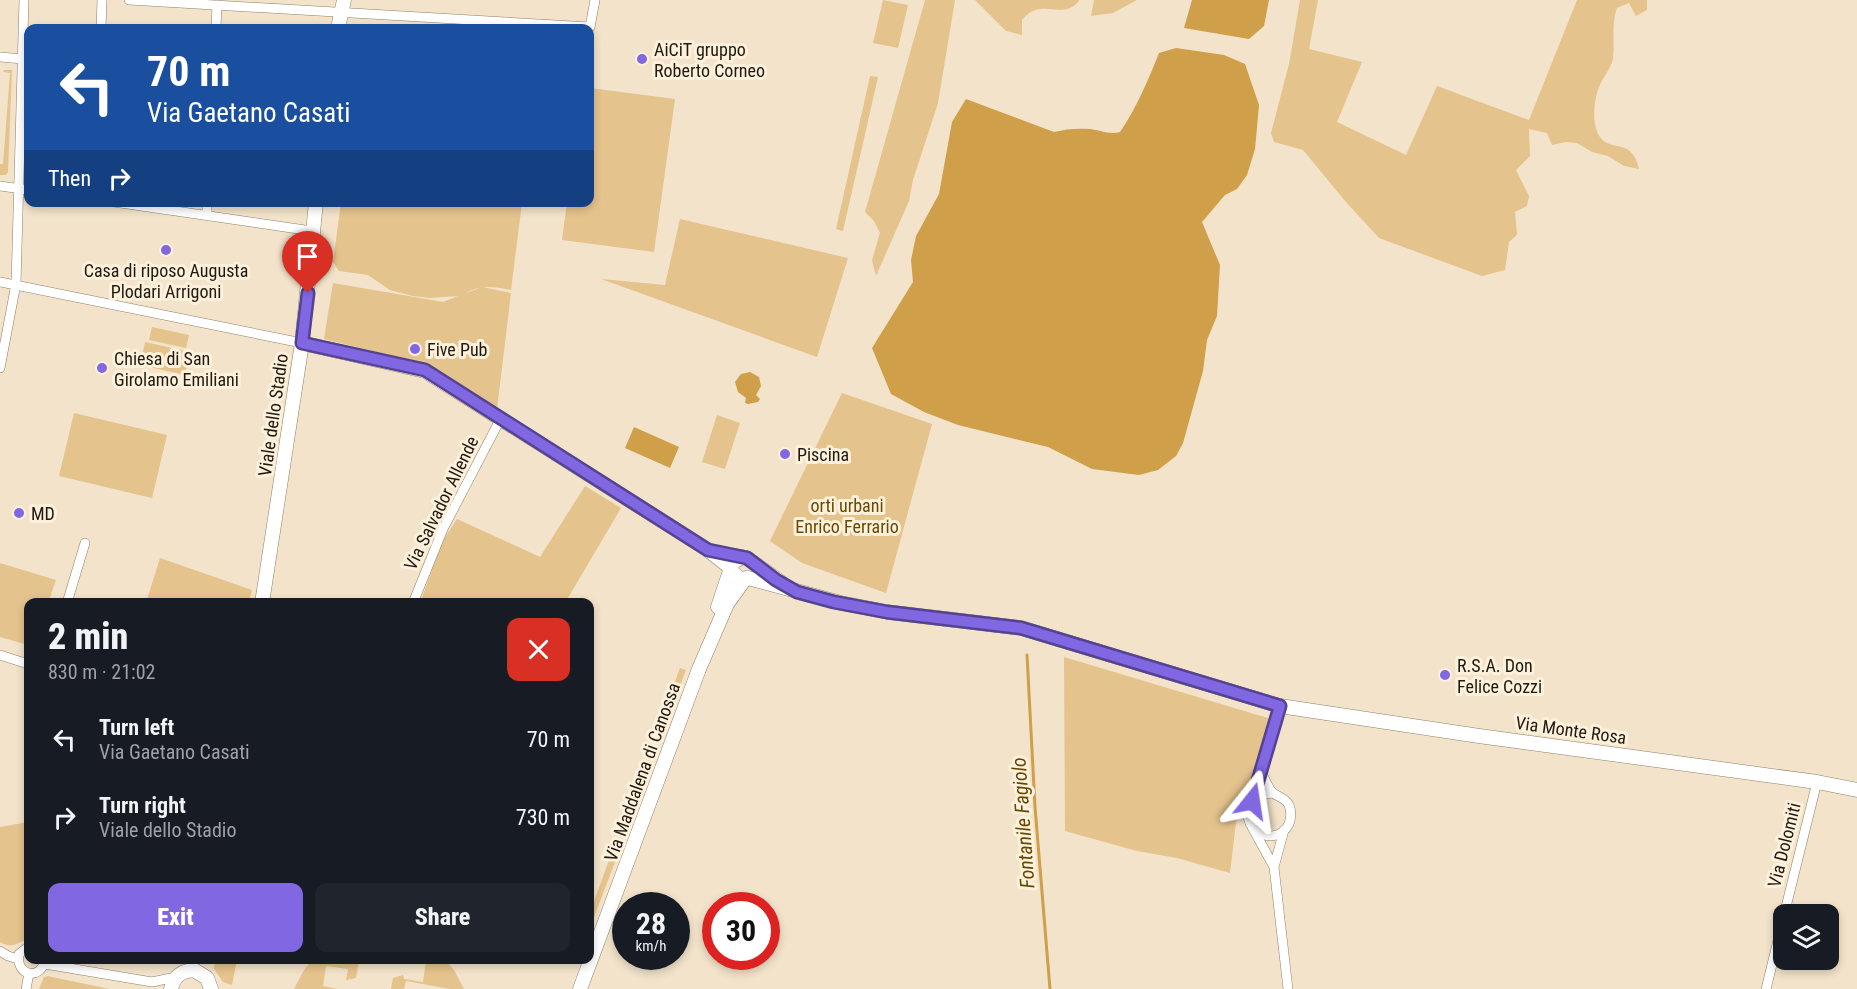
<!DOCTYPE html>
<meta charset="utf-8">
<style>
:root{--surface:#171b24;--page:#20242c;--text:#f1f3f6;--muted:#9ea1a6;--accent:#8167e2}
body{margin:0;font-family:"Roboto Condensed",sans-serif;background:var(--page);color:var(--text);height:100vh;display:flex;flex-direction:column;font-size:22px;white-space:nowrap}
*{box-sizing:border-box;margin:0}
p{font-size:20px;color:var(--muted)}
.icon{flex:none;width:33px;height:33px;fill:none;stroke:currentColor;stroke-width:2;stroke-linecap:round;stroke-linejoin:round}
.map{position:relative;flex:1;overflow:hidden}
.panel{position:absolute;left:24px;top:598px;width:570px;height:366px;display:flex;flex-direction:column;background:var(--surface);border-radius:12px;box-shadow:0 3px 9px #0003}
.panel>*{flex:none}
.top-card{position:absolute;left:24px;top:24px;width:570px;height:183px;border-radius:12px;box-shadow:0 3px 9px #0003;background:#1a4fa0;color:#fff;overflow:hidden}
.tools{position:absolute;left:1773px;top:904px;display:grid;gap:12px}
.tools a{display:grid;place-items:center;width:66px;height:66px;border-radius:12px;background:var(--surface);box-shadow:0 3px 9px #0003;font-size:30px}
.speed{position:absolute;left:612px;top:892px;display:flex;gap:12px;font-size:30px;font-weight:700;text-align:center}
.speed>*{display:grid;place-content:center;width:78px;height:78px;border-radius:50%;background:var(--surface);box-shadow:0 3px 9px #0003;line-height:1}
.speed small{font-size:15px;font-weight:400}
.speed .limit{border:9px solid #d22;background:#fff;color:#111}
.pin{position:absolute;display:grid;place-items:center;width:51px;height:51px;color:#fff;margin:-62px -26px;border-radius:50% 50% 50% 0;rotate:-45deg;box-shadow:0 0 6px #0007}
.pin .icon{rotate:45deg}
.me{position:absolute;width:66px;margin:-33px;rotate:15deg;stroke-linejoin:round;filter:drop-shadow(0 0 4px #0008)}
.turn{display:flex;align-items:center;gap:21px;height:126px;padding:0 24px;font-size:27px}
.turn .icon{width:78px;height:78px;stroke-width:2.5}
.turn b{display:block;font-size:42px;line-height:51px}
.then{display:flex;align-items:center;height:57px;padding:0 24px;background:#0003;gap:12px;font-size:22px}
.round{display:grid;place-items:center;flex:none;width:63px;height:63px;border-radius:12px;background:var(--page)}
.head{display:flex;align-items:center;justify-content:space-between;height:102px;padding:0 24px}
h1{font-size:36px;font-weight:800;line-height:45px}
.action{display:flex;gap:12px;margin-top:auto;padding:12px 24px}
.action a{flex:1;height:69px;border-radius:12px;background:var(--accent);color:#fff;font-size:24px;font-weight:800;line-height:69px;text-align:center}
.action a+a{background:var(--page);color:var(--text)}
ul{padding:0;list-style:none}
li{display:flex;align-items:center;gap:18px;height:78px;padding:0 24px}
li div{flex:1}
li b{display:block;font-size:22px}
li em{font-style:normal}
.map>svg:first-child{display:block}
.green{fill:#e5c38d}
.water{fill:#cf9f49}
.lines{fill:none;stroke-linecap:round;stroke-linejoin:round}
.stream{stroke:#cf9f49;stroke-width:3}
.street-casing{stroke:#8f8169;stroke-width:10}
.secondary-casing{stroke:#8f8169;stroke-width:15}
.street{stroke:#fff;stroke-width:9}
.secondary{stroke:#fff;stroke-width:14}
.route-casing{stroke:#544393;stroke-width:15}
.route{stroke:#8167e2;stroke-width:10}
.poi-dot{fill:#8167e2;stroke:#fef1dc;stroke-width:2}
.labels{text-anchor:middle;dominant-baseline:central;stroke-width:6;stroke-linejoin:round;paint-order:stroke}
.poi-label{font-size:18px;fill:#1f1910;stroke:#fef1dc;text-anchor:start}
.street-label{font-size:18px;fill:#1f1910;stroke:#fef1dc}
.park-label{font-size:18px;fill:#694901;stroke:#fef1dc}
.water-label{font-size:20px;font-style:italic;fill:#664700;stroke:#fef1dc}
</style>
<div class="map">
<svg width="1857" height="989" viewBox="0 0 1857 989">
<rect width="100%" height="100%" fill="#f3e3ca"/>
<path class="green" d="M883,0L908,5L898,48L873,43Z
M925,0H955L938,103L913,180L909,201L876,276L872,260L880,233L874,221L865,212Z
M975,0H1079V1C1064,18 1050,4 1033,11C1029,12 1025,17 1022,20V35L1006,31Z
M1094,0H1137L1113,13L1091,16Z
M1300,0H1318L1309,49L1362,62L1337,122L1406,155L1437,86L1529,120L1577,0H1647V10L1636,16L1629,3L1617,8C1611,26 1615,39 1613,58C1611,69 1603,77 1599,87C1594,100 1591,125 1600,137C1612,153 1632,137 1639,169L1624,166L1608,156L1592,152L1577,143L1566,142L1552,145L1547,133L1529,129L1530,156L1516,170L1529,196L1527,206L1515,212L1517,235L1509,242L1505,270L1482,276L1379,238L1346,202L1303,150L1274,142L1271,133L1289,64Z
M4,70H12L8,172L6,175H0V164H3L10,73L3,72Z
M870,76L878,77L843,231L836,229Z
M590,88L675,99L654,252L562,240L567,203L590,202Z
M341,203H522L511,290C495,287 481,284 466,293L482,287L511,293L497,409L428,365L324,339L333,283L443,302L458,296L430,298L413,296L390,290L368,275L339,271L333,262Z
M680,219L848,258L817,357L601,279L665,285Z
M152,327L189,335L186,348L149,340Z
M145,342L190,352L185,375L140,365Z
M842,393L932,424L886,593L802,563L770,541Z
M74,413L167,435L152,498L59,476Z
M717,415L740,423L725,469L702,462Z
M585,486L621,508L565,603H420L443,540L457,519L540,557Z
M160,558L252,590L249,603H146Z
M0,563L56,580L48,603H28V645L0,637Z
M1064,657L1271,719L1255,772L1236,822L1230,873L1177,858L1137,851L1065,831Z
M680,668L686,670L659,741L654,739Z
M649,752L655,754L623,839L617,837Z
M28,822V891L24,901L28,903V927L25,940C15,945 10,948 0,942V827Z
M612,852L618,854L593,920L590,918V912Z
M215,960H237L232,985L223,982L214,969Z
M312,960H359L356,978L346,980L348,969L326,966L323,986L338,989H294L304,970Z
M421,960H445L454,970L464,989H450L406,981L404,989H391L393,978L403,975L404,979L423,982L426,961Z
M48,976L52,977L110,989H39L44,977Z"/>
<path class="water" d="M1192,0H1269L1264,26L1249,39L1184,28Z
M1176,48L1224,55L1245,64L1259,105L1255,149L1247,175L1237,189L1225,195L1202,222L1220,265L1217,316L1207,340L1203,371L1183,443L1176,456L1158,470L1139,475L1092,469L1048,447L958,425L924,412L891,394L872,348L913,282L911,260L916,236L939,194L952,122L966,99L1054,132C1066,129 1077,128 1090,129C1100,130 1109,135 1120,132C1136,109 1149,78 1159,53Z
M750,372L759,377L761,386L756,395L760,399L758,402L748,404L745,403L746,398L738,392L735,382L741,374Z
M634,427L679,447L670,468L625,448Z"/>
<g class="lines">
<path class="stream" d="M1027,655L1035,807L1050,989"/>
<defs>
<path id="street" d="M129,0L590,27L595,0
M101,28L102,0
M216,28L217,5
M0,57L23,59
M0,186L28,190
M114,202L312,231
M207,215V202
M0,282L302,343
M0,368L16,284L24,0
M67,603L85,543
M413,603L443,529L501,418
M0,655L28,664
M1260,770C1264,777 1267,785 1271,791C1276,797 1285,797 1289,805C1291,810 1291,818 1289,824C1274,853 1228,823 1258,796L1272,793
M1252,801L1280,706
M1252,827L1274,867L1288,989
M1274,867L1284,830
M1784,915L1817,782
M28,947L19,954C15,976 41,981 45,960
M0,951L8,956L18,959
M45,964L152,982L176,977
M26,989L29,973
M1766,989L1784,916"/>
<path id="secondary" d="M338,28L344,0
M302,343L425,371L708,550L731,568
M735,556L747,558L782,583
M731,571L740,579L748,578L841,603L887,612L1021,628L1280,706L1479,736L1817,782L1857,790
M262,603L302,343L316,202
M718,607L733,562L743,557
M171,989C174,976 181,971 194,970L207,978L211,989
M580,989L699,669L727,604L745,579"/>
</defs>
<use href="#street" class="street-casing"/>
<use href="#secondary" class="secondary-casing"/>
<use href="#street" class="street"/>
<use href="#secondary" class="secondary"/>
</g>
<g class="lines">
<defs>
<path id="route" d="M308,293L302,343L425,370L708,550L747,558L776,580L797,592L834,602L887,612L1021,628L1280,706L1252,801"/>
</defs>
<use href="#route" class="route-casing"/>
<use href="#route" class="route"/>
</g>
<g class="poi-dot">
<circle cx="642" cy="59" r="6"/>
<circle cx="166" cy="250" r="6"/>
<circle cx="415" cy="349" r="6"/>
<circle cx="102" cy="368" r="6"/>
<circle cx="785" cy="454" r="6"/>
<circle cx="19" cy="513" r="6"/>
<circle cx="1445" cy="675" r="6"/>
</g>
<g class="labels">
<g class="poi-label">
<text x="654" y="49">AiCiT gruppo<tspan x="654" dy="21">Roberto Corneo</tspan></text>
<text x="166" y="270" text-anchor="middle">Casa di riposo Augusta<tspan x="166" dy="21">Plodari Arrigoni</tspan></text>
<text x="427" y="349">Five Pub</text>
<text x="114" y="358">Chiesa di San<tspan x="114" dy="21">Girolamo Emiliani</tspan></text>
<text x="797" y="454">Piscina</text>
<text x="31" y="513">MD</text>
<text x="1457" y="665">R.S.A. Don<tspan x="1457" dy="21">Felice Cozzi</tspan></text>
</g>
<g class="street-label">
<text transform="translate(273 415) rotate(-82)">Viale dello Stadio</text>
<text transform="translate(441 503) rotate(-64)">Via Salvador Allende</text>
<text transform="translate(1571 730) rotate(8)">Via Monte Rosa</text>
<text transform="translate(642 772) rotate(-70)">Via Maddalena di Canossa</text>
<text transform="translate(1784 845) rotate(-76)">Via Dolomiti</text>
</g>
<g class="park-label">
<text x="847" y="505">orti urbani<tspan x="847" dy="21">Enrico Ferrario</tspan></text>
</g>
<g class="water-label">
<text transform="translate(1023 823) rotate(-94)">Fontanile Fagiolo</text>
</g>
</g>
</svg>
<div class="tools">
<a><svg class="icon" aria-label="layers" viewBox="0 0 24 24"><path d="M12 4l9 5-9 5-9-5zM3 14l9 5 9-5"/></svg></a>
</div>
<div class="speed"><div>28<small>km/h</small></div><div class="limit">30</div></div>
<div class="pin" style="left:308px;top:293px;background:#d93025"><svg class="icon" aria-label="arrive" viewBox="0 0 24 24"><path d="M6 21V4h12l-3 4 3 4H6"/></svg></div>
<svg class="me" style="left:1252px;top:801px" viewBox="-20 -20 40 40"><path d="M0-17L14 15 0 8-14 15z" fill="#8167e2" stroke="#fff" stroke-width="4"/></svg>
<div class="top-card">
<div class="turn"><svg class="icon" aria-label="left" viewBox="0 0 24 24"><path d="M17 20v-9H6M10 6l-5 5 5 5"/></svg><div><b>70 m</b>Via Gaetano Casati</div></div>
<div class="then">Then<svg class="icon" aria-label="right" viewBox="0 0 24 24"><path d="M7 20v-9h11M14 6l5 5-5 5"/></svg></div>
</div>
<section class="panel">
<div class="head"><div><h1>2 min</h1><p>830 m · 21:02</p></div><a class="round" style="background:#d93025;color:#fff"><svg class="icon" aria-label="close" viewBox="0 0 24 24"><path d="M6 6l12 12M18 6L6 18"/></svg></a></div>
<ul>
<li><svg class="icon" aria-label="left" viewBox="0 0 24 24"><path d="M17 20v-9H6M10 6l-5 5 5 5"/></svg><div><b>Turn left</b><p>Via Gaetano Casati</p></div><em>70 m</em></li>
<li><svg class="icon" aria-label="right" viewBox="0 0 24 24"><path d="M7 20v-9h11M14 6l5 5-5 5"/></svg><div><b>Turn right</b><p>Viale dello Stadio</p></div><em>730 m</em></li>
</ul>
<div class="action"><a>Exit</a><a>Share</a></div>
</section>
</div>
